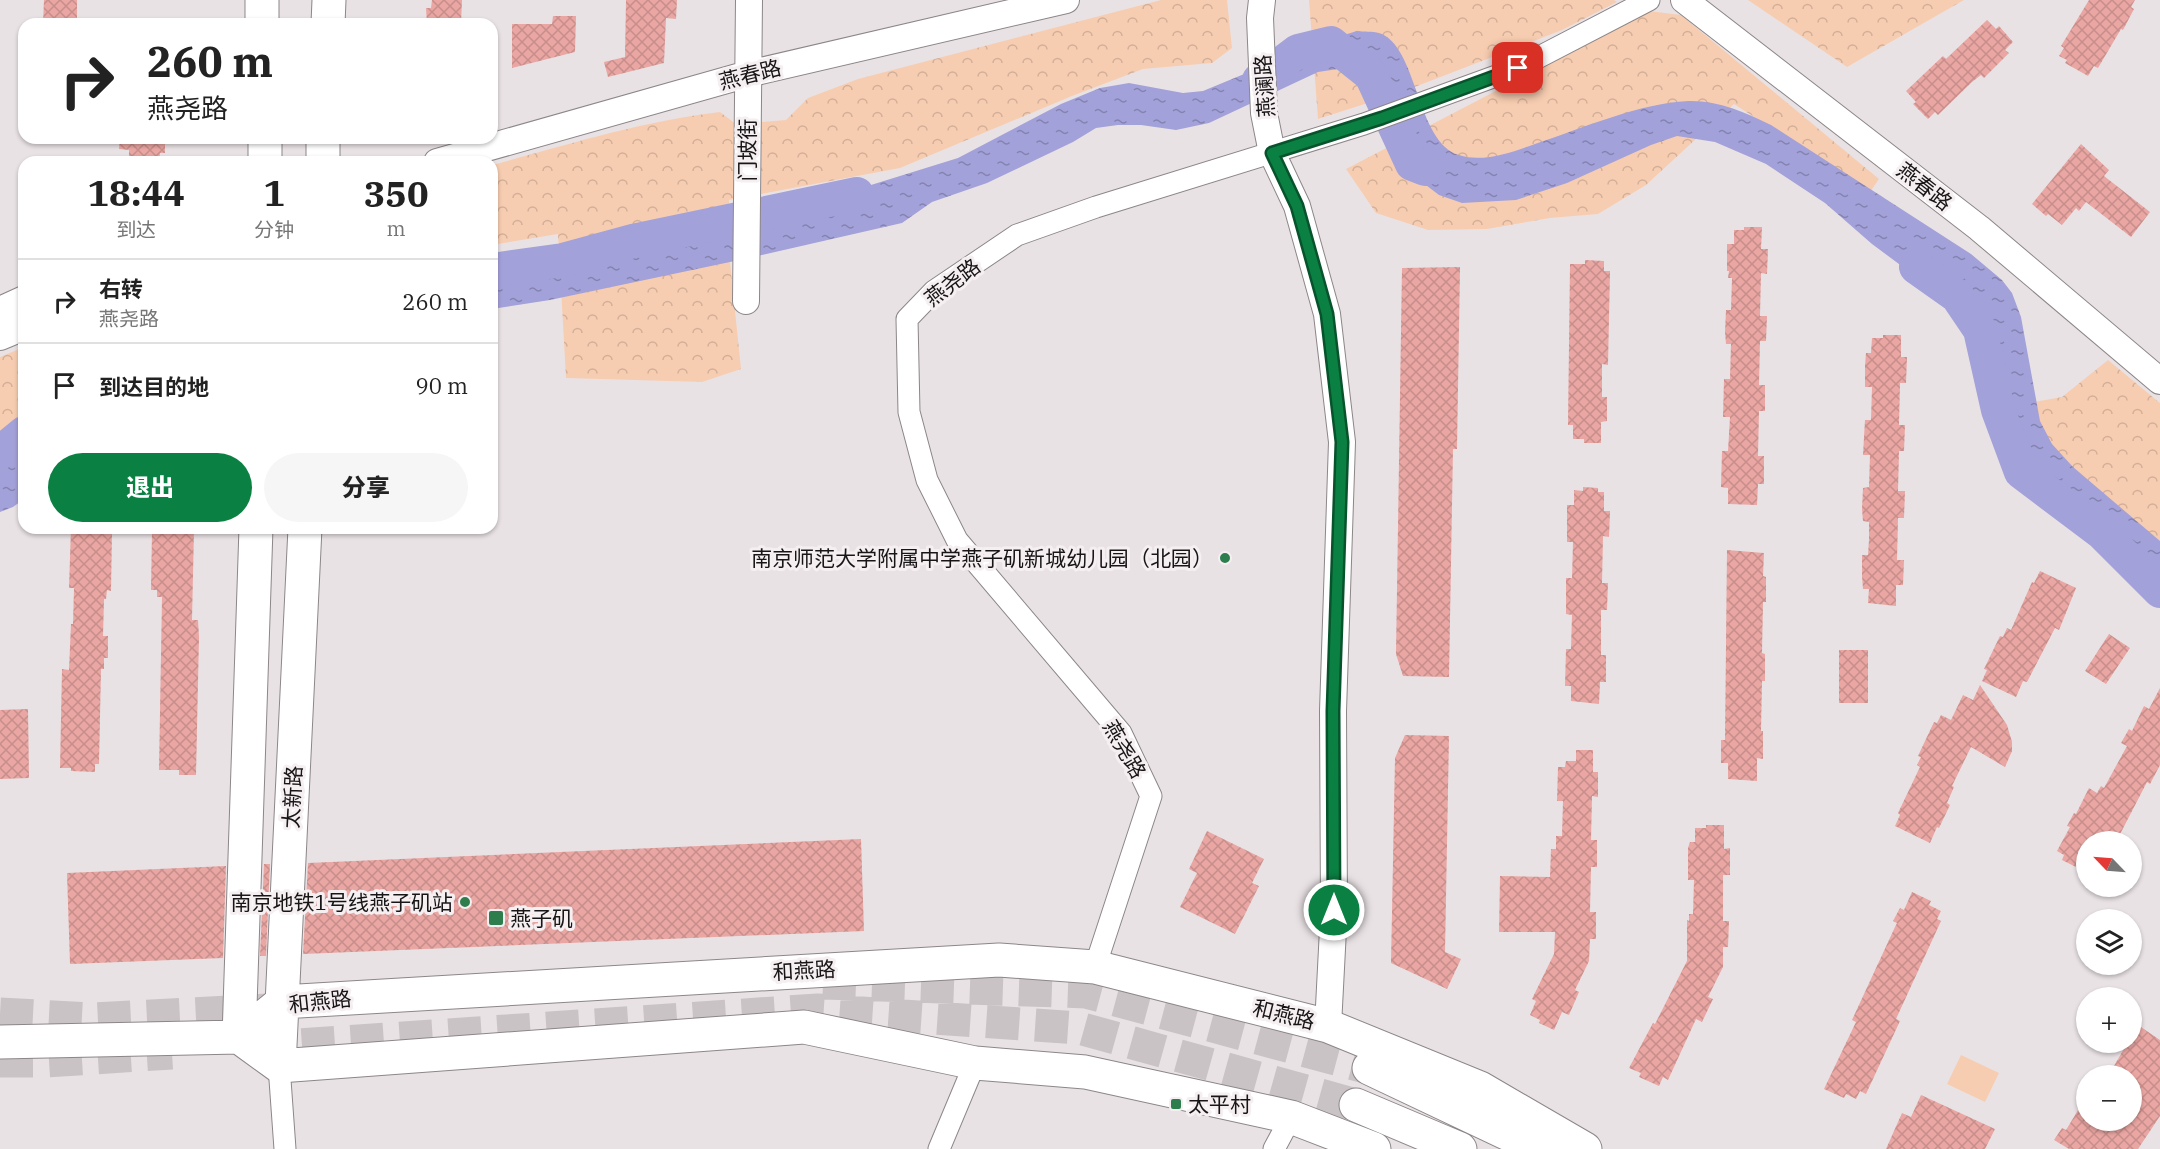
<!DOCTYPE html>
<html lang="zh">
<meta charset="utf-8">
<style>
:root{--surface:#fff;--page:#f6f6f6;--text:#222;--muted:#767676;--line:#e0e0e0;--accent:#0b8043}
body{margin:0;font-family:"IBM Plex Serif","Noto Sans SC",serif;background:var(--page);color:var(--text);height:100vh;display:flex;flex-direction:column;font-size:22px;white-space:nowrap}
*{box-sizing:border-box;margin:0}
p{font-size:20px;color:var(--muted)}
.icon{flex:none;width:33px;height:33px;fill:none;stroke:currentColor;stroke-width:2;stroke-linecap:round;stroke-linejoin:round}
.map{position:relative;flex:1;overflow:hidden}
.panel{position:absolute;left:18px;top:156px;width:480px;height:378px;display:flex;flex-direction:column;background:var(--surface);border-radius:18px;box-shadow:0 2px 4px #0004}
.panel>*{flex:none}
.top-card{position:absolute;left:18px;top:18px;width:480px;height:126px;border-radius:18px;box-shadow:0 2px 4px #0004;background:#fff;color:var(--text);overflow:hidden}
.needle{width:39px;rotate:295deg}
.fabs{position:absolute;left:2076px;top:831px;display:grid;gap:12px}
.fabs a{display:grid;place-items:center;width:66px;height:66px;border-radius:50%;background:var(--surface);box-shadow:0 2px 4px #0004;font-size:30px}
.pin{position:absolute;display:grid;place-items:center;width:51px;height:51px;color:#fff;margin:-26px;border-radius:12px;box-shadow:0 3px 9px #0006}
.me{position:absolute;width:66px;margin:-33px;rotate:0deg;stroke-linejoin:round;filter:drop-shadow(0 0 4px #0008)}
.turn{display:flex;align-items:center;gap:21px;height:126px;padding:0 30px;font-size:27px}
.turn .icon{width:78px;height:78px;stroke-width:2.5}
.turn b{display:block;font-size:42px;line-height:51px}
.eta{display:flex;justify-content:space-evenly;align-items:center;height:102px;text-align:center}
.eta b{font-size:36px;font-weight:800;line-height:42px}
.action{display:flex;gap:12px;margin-top:auto;padding:12px 30px}
.action a{flex:1;height:69px;border-radius:36px;background:var(--accent);color:#fff;font-size:24px;font-weight:800;line-height:69px;text-align:center}
.action a+a{background:var(--page);color:var(--text)}
ul{padding:0;list-style:none}
li{display:flex;align-items:center;gap:18px;height:84px;padding:0 30px;border-top:2px solid var(--line)}
li div{flex:1}
li b{display:block;font-size:22px}
li em{font-style:normal}
.map>svg:first-child{display:block}
.park{fill:url(#park-crowns)}
.garden{fill:#f7cdb1}
.water{fill:url(#water-ripples)}
.lines{fill:none;stroke-linecap:round;stroke-linejoin:round}
.river{stroke:#a3a1d9;stroke-width:34}
.building{fill:url(#building-cross-hatch)}
.trunk-tunnel{stroke:#cac3c6;stroke-width:33;stroke-dasharray:33 16;stroke-linecap:butt}
.minor-casing{stroke:#8c8688;stroke-width:23}
.tertiary-casing{stroke:#8c8688;stroke-width:28}
.primary-casing{stroke:#8c8688;stroke-width:35}
.trunk-casing{stroke:#8c8688;stroke-width:35}
.minor{stroke:#fff;stroke-width:21}
.tertiary{stroke:#fff;stroke-width:26}
.primary{stroke:#fff;stroke-width:33}
.trunk{stroke:#fff;stroke-width:33}
.route-casing{stroke:#07532c;stroke-width:15}
.route{stroke:#0b8043;stroke-width:10}
.poi-dot{fill:#2d7d4d;stroke:#f6eff2;stroke-width:2}
.labels{text-anchor:middle;dominant-baseline:central;stroke-width:6;stroke-linejoin:round;paint-order:stroke}
.street-label{font-size:21px;fill:#171516;stroke:#f6eff2}
.poi-label{font-size:21px;fill:#171516;stroke:#f6eff2;text-anchor:end}
</style>
<div class="map">
<svg width="2160" height="1149" viewBox="0 0 2160 1149">
<defs>
<pattern id="park-crowns" width="20" height="18" patternUnits="userSpaceOnUse" patternTransform="scale(1.5)"><rect width="20" height="18" fill="#f7cdb1"/><path d="M2 6a3 3 0 1 1 6 0M12 15a3 3 0 1 1 6 0" fill="none" stroke="#d3af98"/></pattern>
<pattern id="water-ripples" width="26" height="14" patternUnits="userSpaceOnUse" patternTransform="scale(1.5)"><rect width="26" height="14" fill="#a3a1d9"/><path d="M2 4q2-2 4 0t4 0M15 11q2-2 4 0t4 0" fill="none" stroke="#8482af"/></pattern>
<pattern id="building-cross-hatch" width="8" height="8" patternUnits="userSpaceOnUse" patternTransform="scale(1.5)"><rect width="8" height="8" fill="#e9a6a2"/><path d="M0 0l8 8M0 8l8-8" fill="none" stroke="#c78e8b"/></pattern>
</defs>
<rect width="100%" height="100%" fill="#e9e2e5"/>
<path class="park" d="M1161,0H1227L1232,48L1212,63L1143,69L1072,96L900,168L729,200L730,262L741,369L702,382L566,378L558,234L492,245V165C567,145 642,121 720,112L736,124L786,120L808,98L858,79Z
M1309,0H1614L1617,2L1562,30L1399,93L1318,119Z
M1748,0H1964L1847,67Z
M1649,11L1681,15L1879,179L1870,192L1734,104L1646,185L1598,214L1550,218L1487,229L1428,230L1376,213L1346,169Z
M24,347V488L0,509V357Z
M2108,360L2160,403V558L2041,437L2034,402L2062,397Z"/>
<path class="garden" d="M1961,1055L1999,1073L1985,1102L1947,1084Z"/>
<path class="water" d="M1357,31C1364,32 1373,31 1379,33C1418,45 1416,143 1459,155C1483,163 1512,152 1535,144C1580,129 1640,103 1688,101C1717,100 1745,112 1771,125L1971,254L2002,280L2012,293L2021,317L2040,421L2052,444L2073,467L2160,541V596C2133,570 2107,543 2080,517C2058,497 2028,478 2015,450L1990,337L1981,317L1956,295L1907,270L1872,244L1825,203L1766,164L1715,142L1677,136L1651,145L1567,183L1516,200L1462,203L1439,195L1418,179L1408,163L1383,90L1360,74L1338,69L1318,72L1209,123L1176,130L1141,125H1118L1096,128L1073,142L987,183L932,202L902,223L749,258L550,300L492,309V268L605,251L800,207L958,158L1061,104L1100,88L1129,83L1183,93L1203,91L1324,41Z
M24,450V499L13,507L0,512V468Z"/>
<g class="lines">
<path class="river" d="M1259,80L1298,51L1331,43L1371,75L1412,164L1425,169
M1916,267L1957,296L1980,330L1998,410L2021,472L2102,533L2160,591
M492,270L563,260L633,241L857,194
M0,453L24,433"/>
</g>
<path class="building" d="M44,0H77V24H43Z
M432,0H462L461,24H427L426,8H431Z
M626,0H677L676,19L666,18L664,63L608,77L604,62L625,57Z
M2089,0H2135L2131,7L2134,9L2123,30L2121,29L2098,68L2094,66L2088,76L2065,63L2067,60L2059,56L2064,48L2061,46Z
M553,16H576L575,52L512,68V24H552Z
M1987,20L1996,29L1999,26L2013,42L2005,50L2009,53L1984,78L1981,75L1972,82L1938,115L1935,112L1928,119L1913,104L1916,102L1906,91L1943,56L1946,59Z
M120,138H165V153H160L159,162H129V150L119,149Z
M2081,144L2109,170L2104,176L2150,212L2131,237L2086,202L2079,211L2076,208L2062,225L2048,214L2046,216L2032,204Z
M1744,227H1762L1761,249H1768L1767,274L1761,273L1760,316H1767L1766,341H1760L1759,385H1765V411H1759L1758,456H1764V484H1758L1757,505L1728,504V488L1721,487L1722,451H1728L1730,417H1723L1724,379H1730L1731,344H1726L1725,332L1726,310H1731L1732,278H1728L1729,271H1727V244H1734V230H1744Z
M1585,260L1604,261V271H1610L1608,365L1602,364V397H1607V421L1601,422V443H1584V439H1573V425H1568L1570,264H1585Z
M1460,267L1457,449H1453L1449,677L1403,676L1396,654L1402,268Z
M1883,335H1901V357H1907L1906,383H1900L1899,425H1905L1904,451H1899L1898,491H1905L1904,518H1898L1897,560H1904L1903,585H1896V606L1868,603L1869,589H1863L1862,576V555H1868L1869,540V522L1863,521L1862,509L1863,488L1869,487L1870,455H1863L1865,420H1871L1872,387H1865V366L1866,353H1871L1872,338H1883Z
M1583,487L1598,488V492H1604V511H1610L1609,537L1603,536L1602,583H1608L1607,610H1601V655H1606V682H1600L1599,704L1571,701V686H1565L1566,649H1571L1572,615L1566,614V578H1572L1573,542H1567V505H1574V490L1583,491Z
M71,528H108V532H112L111,591L107,590L106,599H104L103,636H108V658H104V669H101L99,764H95V772L71,771V768H60L62,669L69,670L71,624H73L74,588H69Z
M158,528H194L192,620H198L199,637L196,775H179V770H159L162,597H157V590H151L152,531H158Z
M1727,550L1764,553L1763,576L1766,577V602H1763L1762,653L1765,654V681H1762L1761,731H1763V759L1757,758V781L1728,779V763H1721V740H1725Z
M2040,571L2076,588L2059,630L2055,628L2027,682L2023,681L2016,697L1982,681L1987,670L1984,669L2000,636L2003,637L2007,628L2011,630L2032,582L2034,583Z
M2109,634L2130,648L2106,684L2085,671Z
M1839,650H1868V703H1839Z
M1980,685L2007,725L2012,742V751L2005,767L1971,747L1952,786L1954,787L1947,803L1950,805L1939,828L1937,827L1930,843L1895,826L1900,815L1898,813L1920,767L1917,765L1921,757L1918,756L1934,722L1937,723L1941,715L1951,720L1963,695L1973,700Z
M2160,688V765L2150,784L2147,782L2116,842H2086V868L2078,863L2076,867L2062,860L2064,855L2057,851L2070,827L2067,826L2074,813L2076,814L2089,788L2097,793L2101,786L2104,788L2127,746L2121,743L2129,729L2132,731L2144,706L2149,709Z
M28,709L29,778L0,779V710Z
M1405,735L1449,736L1445,952L1461,959L1447,989L1391,963L1395,758Z
M1576,750H1593V772H1598V797L1592,796L1591,840H1597V867H1591L1590,912H1596V939H1590L1589,961L1575,990L1579,992L1569,1015L1562,1012L1554,1030L1539,1023L1540,1020L1530,1015L1536,1001L1532,999L1554,954L1555,932H1499L1500,876L1550,877L1551,849H1556V836H1562L1563,801H1557L1558,767H1565L1566,761H1576Z
M1706,825H1724V849L1730,848V875H1723V921H1729L1728,947H1723V967L1708,997L1713,999L1702,1022L1696,1019L1668,1080L1663,1077L1659,1086L1639,1077L1641,1073L1629,1068L1653,1023L1655,1024L1687,961V920L1689,921V914H1693L1694,880H1688V848L1690,842H1695V828H1706Z
M1207,831L1264,859L1252,883L1259,886L1235,934L1180,907L1197,873L1189,869Z
M861,839L864,931L303,954L308,863Z
M264,864H270L266,956H260Z
M226,866L223,958L70,964L67,873Z
M1912,892L1931,901L1929,905L1941,911L1937,919L1941,921L1896,1019L1900,1021L1866,1094L1860,1091L1856,1099L1846,1094L1844,1098L1824,1089L1856,1022L1852,1020L1895,927L1897,923L1893,921L1900,908L1904,910Z
M2132,1021L2160,1040V1116L2138,1149H2069L2054,1140L2062,1128L2066,1130L2086,1097V1120H2132V1076H2108L2128,1042H2132Z
M1921,1095L1995,1129L1985,1149H1886L1902,1113L1911,1117Z"/>
<g class="lines">
<path class="trunk-tunnel" d="M823,983L1086,992L1369,1068
M0,1014L94,1019L268,1010
M253,1048L818,1010L1079,1028L1356,1105
M0,1061H46L172,1053"/>
<defs>
<path id="minor" d="M1095,967L1151,796L1121,733L957,540L927,480L909,412L907,319L934,291L1017,235L1096,207L1364,124L1518,68L1649,0
M279,1066L285,1149
M939,1149L975,1063
M1274,1149L1291,1117"/>
<path id="tertiary" d="M1262,0L1260,18L1264,113L1272,153L1297,206L1327,314L1342,442L1333,711L1334,910L1328,1026
M1684,0L1979,228L2160,381
M437,162L748,74L1066,0
M746,301L749,0
M0,310L24,299
M0,337L24,327"/>
<path id="primary" d="M262,0V24
M328,24L329,0
M265,138V162
M323,162V138
M239,1037L279,1066L804,1027L975,1063L1085,1072L1291,1117L1374,1149
M239,1037L256,528
M0,1042L239,1037L282,1002L999,960L1095,967L1328,1026L1480,1088L1585,1149
M279,1066L305,528"/>
<path id="trunk" d="M1369,1068L1540,1149
M1356,1105L1460,1149"/>
</defs>
<use href="#minor" class="minor-casing"/>
<use href="#tertiary" class="tertiary-casing"/>
<use href="#primary" class="primary-casing"/>
<use href="#trunk" class="trunk-casing"/>
<use href="#minor" class="minor"/>
<use href="#tertiary" class="tertiary"/>
<use href="#primary" class="primary"/>
<use href="#trunk" class="trunk"/>
</g>
<g class="lines">
<defs>
<path id="route" d="M1334,910L1333,711L1342,442L1327,314L1297,206L1272,153L1382,118L1518,68"/>
</defs>
<use href="#route" class="route-casing"/>
<use href="#route" class="route"/>
</g>
<g class="poi-dot">
<circle cx="1225" cy="558" r="6"/>
<circle cx="465" cy="902" r="6"/>
<rect x="488" y="910" width="16" height="16" rx="3"/>
<rect x="1170" y="1098" width="12" height="12" rx="3"/>
</g>
<g class="labels">
<g class="street-label">
<text transform="translate(750 74) rotate(-14)">燕春路</text>
<text transform="translate(1264 86) rotate(-94)">燕澜路</text>
<text transform="translate(747 150) rotate(-90)">门坡街</text>
<text transform="translate(1925 186) rotate(38)">燕春路</text>
<text transform="translate(952 282) rotate(-37)">燕尧路</text>
<text transform="translate(1125 749) rotate(60)">燕尧路</text>
<text transform="translate(292 797) rotate(-87)">太新路</text>
<text transform="translate(804 970) rotate(-3)">和燕路</text>
<text transform="translate(320 1001) rotate(-6)">和燕路</text>
<text transform="translate(1284 1014) rotate(14)">和燕路</text>
</g>
<g class="poi-label">
<text x="1213" y="558">南京师范大学附属中学燕子矶新城幼儿园（北园）</text>
<text x="453" y="902">南京地铁1号线燕子矶站</text>
<text x="510" y="918" text-anchor="start">燕子矶</text>
<text x="1188" y="1104" text-anchor="start">太平村</text>
</g>
</g>
</svg>
<div class="fabs">
<a><svg class="needle" viewBox="-14 -14 28 28"><path d="M0-13l5 13h-10z" fill="#e53935"/><path d="M0 13l5-13h-10z" fill="#767676"/></svg></a>
<a><svg class="icon" aria-label="layers" viewBox="0 0 24 24"><path d="M12 4l9 5-9 5-9-5zM3 14l9 5 9-5"/></svg></a>
<a>+</a>
<a>−</a>
</div>
<div class="pin" style="left:1518px;top:68px;background:#d93025"><svg class="icon" aria-label="arrive" viewBox="0 0 24 24"><path d="M6 21V4h12l-3 4 3 4H6"/></svg></div>
<svg class="me" style="left:1334px;top:910px" viewBox="-20 -20 40 40"><circle r="17" fill="#0b8043" stroke="#fff" stroke-width="3"/><path d="M0-11L8 9 0 5-8 9z" fill="#fff"/></svg>
<div class="top-card">
<div class="turn"><svg class="icon" aria-label="right" viewBox="0 0 24 24"><path d="M7 20v-9h11M14 6l5 5-5 5"/></svg><div><b>260 m</b>燕尧路</div></div>
</div>
<section class="panel">
<div class="eta">
<div><b>18:44</b><p>到达</p></div>
<div><b>1</b><p>分钟</p></div>
<div><b>350</b><p>m</p></div>
</div>
<ul>
<li><svg class="icon" aria-label="right" viewBox="0 0 24 24"><path d="M7 20v-9h11M14 6l5 5-5 5"/></svg><div><b>右转</b><p>燕尧路</p></div><em>260 m</em></li>
<li><svg class="icon" aria-label="arrive" viewBox="0 0 24 24"><path d="M6 21V4h12l-3 4 3 4H6"/></svg><div><b>到达目的地</b></div><em>90 m</em></li>
</ul>
<div class="action"><a>退出</a><a>分享</a></div>
</section>
</div>
